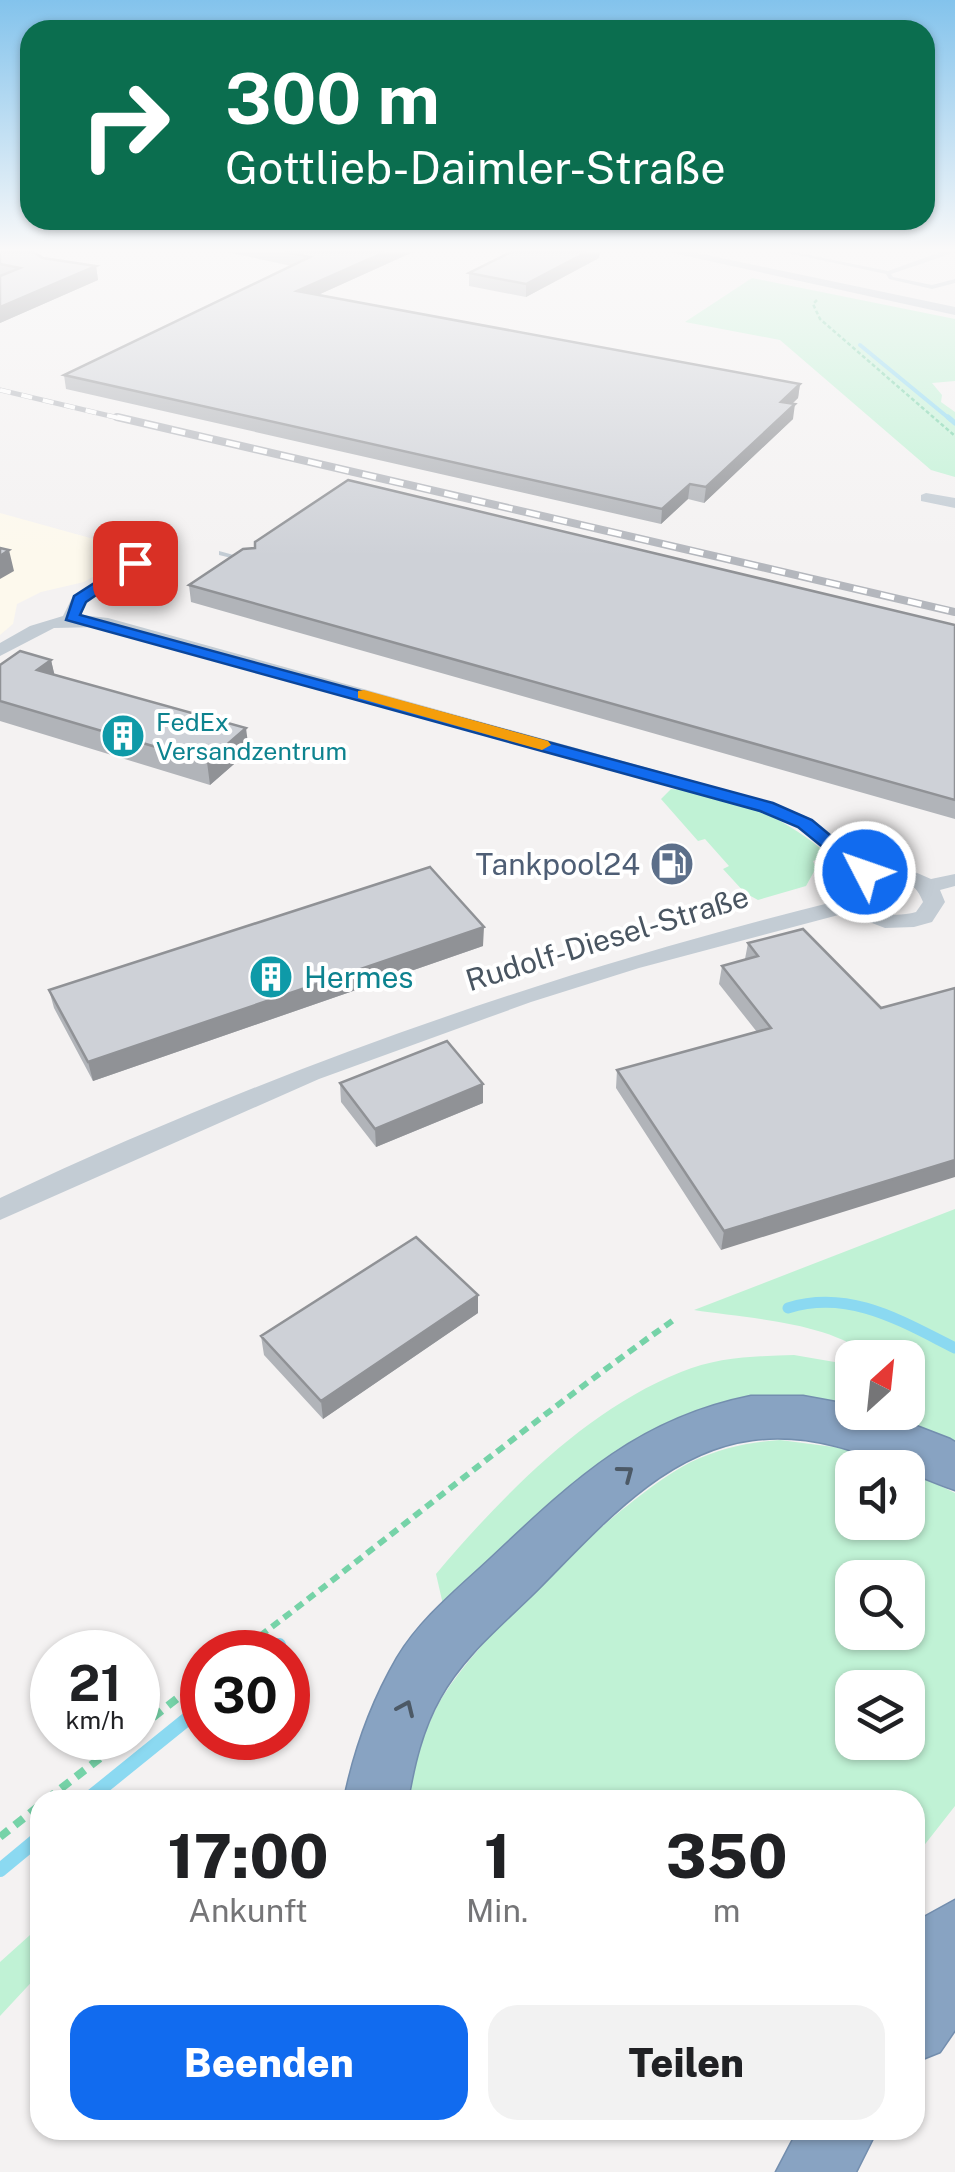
<!DOCTYPE html>
<html lang="de">
<meta charset="utf-8">
<style>
:root{--surface:#fff;--page:#f2f2f2;--text:#202124;--muted:#757577;--accent:#116bef}
body{margin:0;font-family:"Public Sans",sans-serif;background:var(--page);color:var(--text);height:100vh;display:flex;flex-direction:column;font-size:38px;white-space:nowrap}
*{box-sizing:border-box;margin:0}
p{font-size:32px;color:var(--muted)}
.icon{flex:none;width:55px;height:55px;fill:none;stroke:currentColor;stroke-width:2;stroke-linecap:round;stroke-linejoin:round}
.map{position:relative;flex:1;overflow:hidden}
.details{position:absolute;left:30px;top:1790px;width:895px;height:350px;display:flex;flex-direction:column;background:var(--surface);border-radius:30px;box-shadow:0 2px 8px #0004}
.details>*{flex:none}
.guide{position:absolute;left:20px;top:20px;width:915px;height:210px;border-radius:30px;box-shadow:0 2px 8px #0004;background:#0b6e4f;color:#fff;overflow:hidden}
.needle{width:65px;rotate:27deg}
.tools{position:absolute;left:835px;top:1340px;display:grid;gap:20px}
.tools a{display:grid;place-items:center;width:90px;height:90px;border-radius:20px;background:var(--surface);box-shadow:0 2px 8px #0004;font-size:50px}
.speed{position:absolute;left:30px;top:1630px;display:flex;gap:20px;font-size:50px;font-weight:700;text-align:center}
.speed>*{display:grid;place-content:center;width:130px;height:130px;border-radius:50%;background:var(--surface);box-shadow:0 2px 8px #0004;line-height:1}
.speed small{font-size:25px;font-weight:400}
.speed .limit{border:15px solid #d22;background:#fff;color:#111}
.pin{position:absolute;display:grid;place-items:center;width:85px;height:85px;color:#fff;margin:-42px;border-radius:20px;box-shadow:0 5px 15px #0006}
.me{position:absolute;width:110px;margin:-55px;rotate:311deg;stroke-linejoin:round;filter:drop-shadow(0 0 8px #0008)}
.turn{display:flex;align-items:center;gap:35px;height:210px;padding:0 40px;font-size:45px}
.turn .icon{width:130px;height:130px;stroke-width:2.5}
.turn b{display:block;font-size:70px;line-height:85px}
.eta{display:flex;justify-content:space-evenly;align-items:center;height:170px;text-align:center}
.eta b{font-size:60px;font-weight:800;line-height:70px}
.cta{display:flex;gap:20px;margin-top:auto;padding:20px 40px}
.cta a{flex:1;height:115px;border-radius:30px;background:var(--accent);color:#fff;font-size:40px;font-weight:800;line-height:115px;text-align:center}
.cta a+a{background:var(--page);color:var(--text)}
.map>svg:first-child{display:block}
.commercial{fill:#fdf9ed}
.green{fill:#c0f2d5;fill-rule:evenodd}
.lines{fill:none;stroke-linecap:round;stroke-linejoin:round}
.stream-far3{stroke:#8bd9f1;stroke-width:4}
.stream-far2{stroke:#8bd9f1;stroke-width:5}
.stream-far1{stroke:#8bd9f1;stroke-width:11}
.stream{stroke:#8bd9f1;stroke-width:14}
.motorway-casing{stroke:#738eae;stroke-width:3}
.path-far2{stroke:#76d3a8;stroke-width:2.5;stroke-dasharray:4 2.5;stroke-linecap:butt}
.path-far1{stroke:#76d3a8;stroke-width:6;stroke-dasharray:9 6;stroke-linecap:butt}
.path{stroke:#76d3a8;stroke-width:8;stroke-dasharray:11 8;stroke-linecap:butt}
.service{fill:#c3ccd4;fill-rule:evenodd}
.minor{fill:#c3ccd4;fill-rule:evenodd}
.tertiary{fill:#c3ccd4;fill-rule:evenodd}
.motorway{fill:#88a3c2;fill-rule:evenodd}
.rail-far1-casing{stroke:#b4b7bd;stroke-width:5}
.rail-casing{stroke:#b4b7bd;stroke-width:8}
.rail-far1{stroke:#fff;stroke-width:4;stroke-dasharray:11;stroke-linecap:butt}
.rail{stroke:#fff;stroke-width:5;stroke-dasharray:14;stroke-linecap:butt}
.wall{fill:#b1b4b9}
.shaded-wall{fill:#909296}
.building{fill:#ced1d7;stroke:#909296;stroke-width:2.5}
.oneway{stroke:#4c5966}
.route{fill:#116bef;stroke:#0b469b;stroke-width:2.5}
.slow{fill:#f59e0b}
.labels{text-anchor:middle;dominant-baseline:central;stroke-width:8;stroke-linejoin:round;paint-order:stroke}
.far-culture-label{font-size:25px;fill:#0d838f;stroke:#fff;text-anchor:start}
.service-label{font-size:30px;fill:#4e5e75;stroke:#fff;text-anchor:end}
.street-label{font-size:30px;fill:#495561;stroke:#fff}
.culture-label{font-size:30px;fill:#0d838f;stroke:#fff;text-anchor:start}
</style>
<div class="map">
<svg width="955" height="2172" viewBox="0 0 955 2172">
<rect width="100%" height="100%" fill="#f4f2f2"/>
<path class="commercial" d="M0,513L137,551L84,582L41,592L17,604L13,624L0,635Z"/>
<path class="green" d="M752,278L955,319V381L932,383L942,395L941,402L955,412V477L931,470L780,340L685,322Z
M671,789C726,791 788,818 828,855L813,861L816,868L806,886L758,900L745,893L723,869L729,866L705,839L698,841L661,799Z
M955,1209V1447L866,1413L908,1412V1358L869,1357C833,1322 744,1318 694,1310Z
M794,1355L852,1365V1409L825,1404H721L684,1415L642,1436L444,1609L436,1574C501,1497 585,1410 681,1372C717,1357 756,1356 794,1355Z
M780,1440L849,1449L900,1467L852,1468V1522H908V1470L955,1493V1806L915,1857V1800H408C413,1767 422,1735 438,1705C472,1641 626,1494 691,1462C720,1448 749,1442 780,1440ZM852,1578H908V1632H852ZM852,1688H908V1742H852Z
M40,1926V1973L0,2016V1962Z"/>
<g class="lines">
<path class="stream-far3" d="M860,345L951,420"/>
<path class="stream-far2" d="M948,417L955,423"/>
<path class="stream-far1" d="M788,1308C850,1289 901,1321 955,1348"/>
<path class="stream" d="M270,1652L279,1645
M87,1800L202,1707
M0,1870L40,1837"/>
<defs>
<path id="motorway" d="M751,1396H803L852,1405V1412H880L950,1439L955,1442V1490C888,1466 828,1430 752,1440C660,1452 593,1535 531,1596C498,1628 462,1658 440,1698C422,1730 414,1765 408,1800H344C354,1751 372,1701 397,1658C421,1618 458,1589 491,1558C573,1481 637,1419 751,1396Z
M955,1900V2030L940,2052L915,2062V1922Z
M798,2130H877L856,2172H776Z"/>
</defs>
<use href="#motorway" class="motorway-casing"/>
<path class="path-far2" d="M817,300L813,304L820,319L955,436"/>
<path class="path-far1" d="M248,1645C391,1537 529,1422 675,1319"/>
<path class="path" d="M239,1652L251,1643
M138,1729L202,1679
M46,1800L126,1738
M0,1837L40,1805"/>
<path class="service" d="M783,252H794L888,271L941,252H950V254L891,274L893,277L932,285L955,279V283L932,289L889,279L886,274Z
M219,551L252,560L248,562L219,555Z"/>
<path class="minor" d="M926,493L955,498V508L921,501V495Z
M129,560L143,563L86,603L81,615L108,618L774,803L812,819L871,865L901,866L931,879L955,874V886L940,890L945,902L932,922L914,927L885,928L846,913L639,968L531,1002L319,1079L0,1220V1198C270,1071 547,973 837,901L834,895L845,872L851,870L798,827L760,811L101,627L54,628L0,656V643L30,626L63,616L73,596ZM888,877C905,879 917,885 923,902L916,912C894,918 869,915 856,895L862,881Z"/>
<path class="tertiary" d="M668,252H693L955,307V315Z"/>
<use href="#motorway" class="motorway"/>
<defs>
<path id="rail-far1" d="M0,390L127,420"/>
<path id="rail" d="M117,417L955,612"/>
</defs>
<use href="#rail-far1" class="rail-far1-casing"/>
<use href="#rail" class="rail-casing"/>
<use href="#rail-far1" class="rail-far1"/>
<use href="#rail" class="rail"/>
</g>
<path class="wall" d="M0,252L96,266L98,280L0,323Z
M226,252H413L318,295L800,384L798,398L792,404L793,419L704,503L688,499L661,524L66,389L64,375L292,266Z
M599,258L526,297L469,286V273Z
M189,585L955,625V819L191,602Z
M51,660L54,674L249,751L210,785L0,721V665Z
M803,929L721,1250L616,1088L617,1070L757,1032L719,984L722,966L745,959L748,943Z
M483,946L93,1081L54,1008L49,990Z
M340,1083L483,1103L376,1147L341,1102Z
M478,1313L323,1419L264,1355L261,1336Z"/>
<path class="shaded-wall" d="M385,252H413L298,304L297,291Z
M587,252H600L599,258L526,297V284Z
M96,266L98,280L0,323V307Z
M800,384L798,398L779,416L781,402Z
M795,404L793,419L704,503L706,487Z
M690,484L688,499L661,524L662,509Z
M9,550L14,571L0,579V556Z
M51,660L56,681L37,670Z
M246,728L249,751L210,785L207,762Z
M484,927L483,946L93,1081L88,1062Z
M483,1084V1103L376,1147L375,1129Z
M955,1160V1177L721,1250L724,1231Z
M478,1295V1313L323,1419L321,1401Z"/>
<path class="building" d="M0,252H33L43,258L96,266L0,307V276L20,268L0,264Z
M285,252H385L297,291L800,384L781,402L795,404L706,487L690,484L662,509L64,375L310,257Z
M511,252H587L526,284L469,273Z
M348,480L955,625V800L189,585L243,549L255,548V542Z
M0,548L9,550L0,556Z
M20,651L51,660L37,670L246,728L207,762L0,701V665Z
M430,867L484,927L88,1062L49,990Z
M803,929L881,1008L955,988V1160L724,1231L617,1070L771,1028L722,966L758,956L748,943Z
M447,1041L483,1084L375,1129L340,1083Z
M416,1237L478,1295L321,1401L261,1336Z"/>
<defs><path id="oneway-chevron" d="M-2-3.5L2.5 0L-2 3.5" fill="none" stroke-width="1.6" stroke-linecap="round" stroke-linejoin="round" transform="scale(2.5)"/></defs>
<g class="oneway">
<use href="#oneway-chevron" transform="translate(626 1473) rotate(-37)"/>
<use href="#oneway-chevron" transform="translate(406 1708) rotate(-66)"/>
</g>
<linearGradient id="sky" x2="0" y2="1"><stop stop-color="#83c3ec"/><stop offset="0.45" stop-color="#faf9f9"/><stop offset="1" stop-color="#faf9f9" stop-opacity="0"/></linearGradient>
<rect width="955" height="556" fill="url(#sky)"/>
<path class="route" d="M130,560L143,563L86,602L80,615L773,803L812,820L874,872L858,876L798,827L760,811L66,620L74,596Z"/>
<path class="slow" d="M364,690L548,741L551,745L542,750L358,698V691Z"/>
<defs>
<symbol id="building-disc" viewBox="-11 -11 22 22"><circle r="9.5" fill="#0f9aa8" stroke="#fff"/><path d="M-4-6H4V6H1V3H-1V6H-4ZM-2.5-4.3h1.7v1.8h-1.7ZM.8-4.3h1.7v1.8H.8ZM-2.5-1h1.7V.8h-1.7ZM.8-1h1.7V.8H.8Z" fill="#fff"/></symbol>
<symbol id="fuel-disc" viewBox="-11 -11 22 22"><circle r="9.5" fill="#5c6f8a" stroke="#fff"/><path d="M-5.5-6h7V0h2V4h1.3V-2.5L3-4.5l.8-.8L6-3V5H2.5V1h-1V6h-7ZM-4.2-4.7v3.2H.2V-4.7Z" fill="#fff"/></symbol>
</defs>
<g fill-rule="evenodd">
<use href="#building-disc" x="98" y="711" width="50" height="50"/>
<use href="#fuel-disc" x="647" y="839" width="50" height="50"/>
<use href="#building-disc" x="246" y="952" width="50" height="50"/>
</g>
<g class="labels">
<g class="far-culture-label">
<text x="156" y="722">FedEx<tspan x="156" dy="29">Versandzentrum</tspan></text>
</g>
<g class="service-label">
<text x="640" y="864">Tankpool24</text>
</g>
<g class="street-label">
<text transform="translate(607 938) rotate(-17)">Rudolf-Diesel-Straße</text>
</g>
<g class="culture-label">
<text x="304" y="977">Hermes</text>
</g>
</g>
</svg>
<div class="tools">
<a><svg class="needle" viewBox="-14 -14 28 28"><path d="M0-13l5 13h-10z" fill="#e53935"/><path d="M0 13l5-13h-10z" fill="#757577"/></svg></a>
<a><svg class="icon" aria-label="sound" viewBox="0 0 24 24"><path d="M4 9h4l5-4v14l-5-4H4zM17 9q2 3 0 6"/></svg></a>
<a><svg class="icon" aria-label="search" viewBox="0 0 24 24"><circle cx="10" cy="10" r="6"/><path d="M15 15l6 6"/></svg></a>
<a><svg class="icon" aria-label="layers" viewBox="0 0 24 24"><path d="M12 4l9 5-9 5-9-5zM3 14l9 5 9-5"/></svg></a>
</div>
<div class="speed"><div>21<small>km/h</small></div><div class="limit">30</div></div>
<div class="pin" style="left:135px;top:563px;background:#d93025"><svg class="icon" aria-label="arrive" viewBox="0 0 24 24"><path d="M6 21V4h12l-3 4 3 4H6"/></svg></div>
<svg class="me" style="left:865px;top:872px" viewBox="-20 -20 40 40"><circle r="17" fill="#116bef" stroke="#fff" stroke-width="3"/><path d="M0-11L8 9 0 5-8 9z" fill="#fff"/></svg>
<div class="guide">
<div class="turn"><svg class="icon" aria-label="right" viewBox="0 0 24 24"><path d="M7 20v-9h11M14 6l5 5-5 5"/></svg><div><b>300 m</b>Gottlieb-Daimler-Straße</div></div>
</div>
<section class="details">
<div class="eta">
<div><b>17:00</b><p>Ankunft</p></div>
<div><b>1</b><p>Min.</p></div>
<div><b>350</b><p>m</p></div>
</div>
<div class="cta"><a>Beenden</a><a>Teilen</a></div>
</section>
</div>
